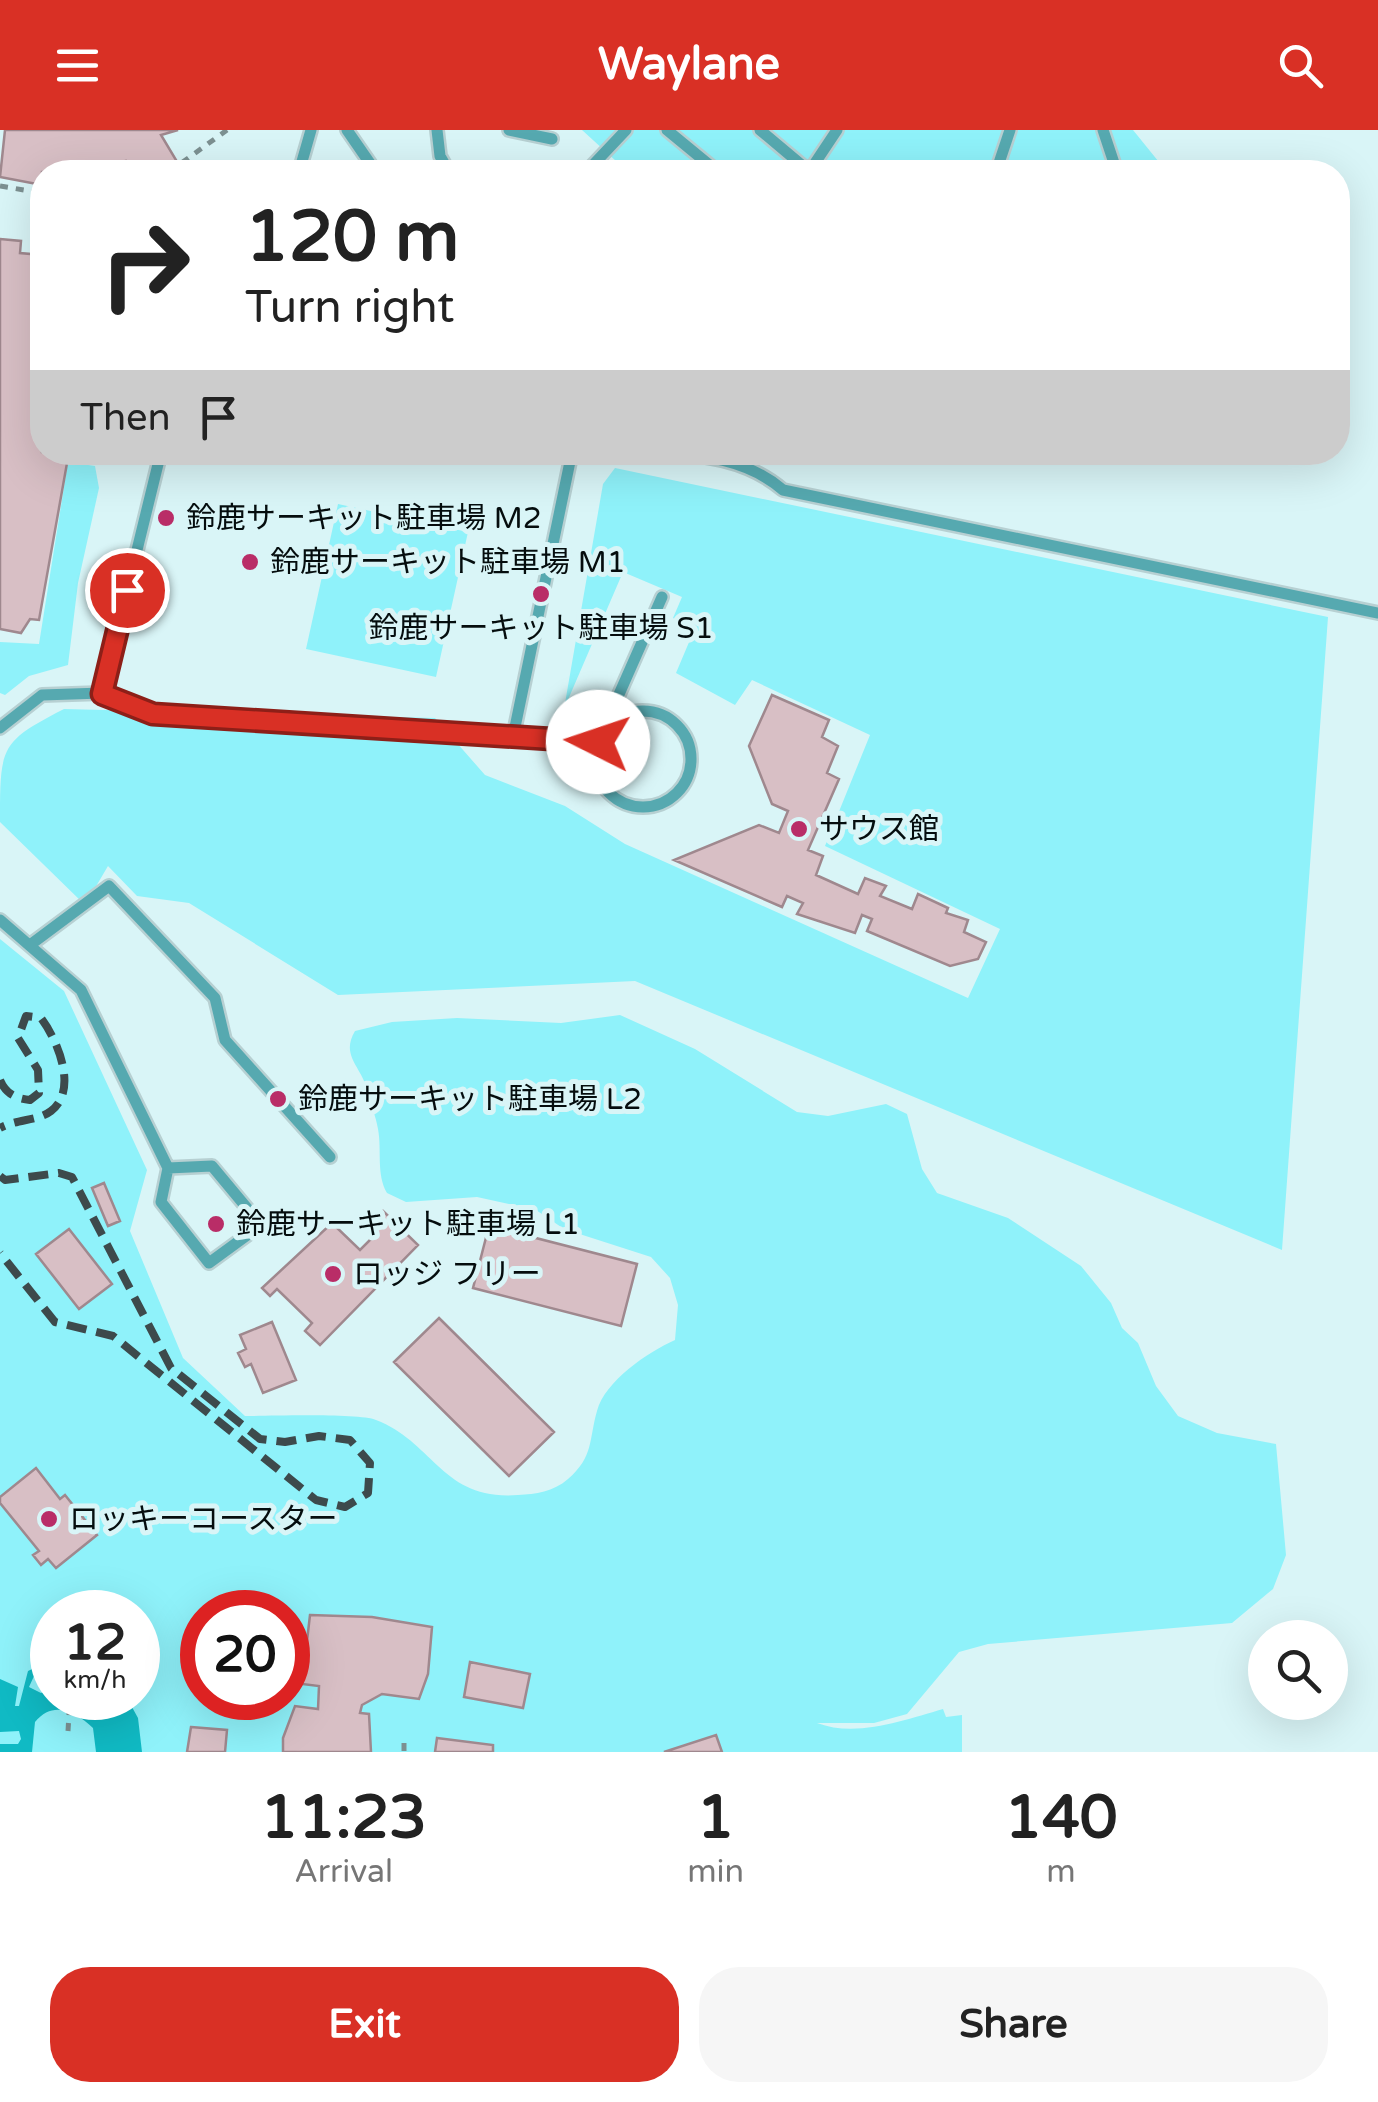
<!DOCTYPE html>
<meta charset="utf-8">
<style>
:root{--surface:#fff;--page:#f6f6f6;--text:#222;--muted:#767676;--accent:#d93025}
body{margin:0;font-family:"Varela Round","Noto Sans JP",sans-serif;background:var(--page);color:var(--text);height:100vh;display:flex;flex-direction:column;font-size:38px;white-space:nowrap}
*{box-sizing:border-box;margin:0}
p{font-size:32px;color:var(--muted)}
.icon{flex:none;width:55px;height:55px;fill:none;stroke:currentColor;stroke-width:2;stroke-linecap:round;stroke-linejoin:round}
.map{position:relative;height:1622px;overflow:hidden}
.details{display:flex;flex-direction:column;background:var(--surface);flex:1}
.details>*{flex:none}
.hud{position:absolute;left:30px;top:30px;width:1320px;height:305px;border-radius:40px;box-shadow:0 10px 40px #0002;background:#fff;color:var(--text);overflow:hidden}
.tools{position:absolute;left:1248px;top:1490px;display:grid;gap:20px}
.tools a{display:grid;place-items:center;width:100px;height:100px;border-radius:50%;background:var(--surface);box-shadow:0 10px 40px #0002;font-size:50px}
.speed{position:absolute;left:30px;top:1460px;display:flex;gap:20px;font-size:50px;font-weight:700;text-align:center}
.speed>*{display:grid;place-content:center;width:130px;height:130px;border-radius:50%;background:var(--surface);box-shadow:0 10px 40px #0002;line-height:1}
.speed small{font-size:25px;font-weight:400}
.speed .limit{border:15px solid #d22;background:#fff;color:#111}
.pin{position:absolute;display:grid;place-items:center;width:85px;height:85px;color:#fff;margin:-42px;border:5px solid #fff;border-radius:50%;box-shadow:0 2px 10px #0007}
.me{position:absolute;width:110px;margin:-55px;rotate:274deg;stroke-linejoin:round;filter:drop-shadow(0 0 8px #0008)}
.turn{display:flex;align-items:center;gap:35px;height:210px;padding:0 50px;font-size:45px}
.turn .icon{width:130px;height:130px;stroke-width:2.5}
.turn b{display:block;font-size:70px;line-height:85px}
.then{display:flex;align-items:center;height:95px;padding:0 50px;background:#0003;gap:20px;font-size:38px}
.eta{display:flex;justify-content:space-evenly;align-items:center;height:170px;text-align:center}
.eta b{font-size:60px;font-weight:700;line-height:70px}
.primary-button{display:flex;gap:20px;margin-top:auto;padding:20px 50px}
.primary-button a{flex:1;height:115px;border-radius:40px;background:var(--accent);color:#fff;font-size:40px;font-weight:700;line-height:115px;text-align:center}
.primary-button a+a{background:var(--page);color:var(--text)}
header{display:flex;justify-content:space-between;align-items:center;height:130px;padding:0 50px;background:var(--accent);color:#fff;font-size:45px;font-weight:700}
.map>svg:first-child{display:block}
.green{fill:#8ff2fa;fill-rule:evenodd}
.water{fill:#10bac4}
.building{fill:#d8bfc5;stroke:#9f888e;stroke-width:2.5}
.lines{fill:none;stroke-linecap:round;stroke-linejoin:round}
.lane-casing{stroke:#b7d0d2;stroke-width:16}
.path{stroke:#7c9091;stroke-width:5;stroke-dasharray:8 8;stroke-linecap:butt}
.lane{stroke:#56a9b0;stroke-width:11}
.rail{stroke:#3d4a4c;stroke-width:8;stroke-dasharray:20 10;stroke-linecap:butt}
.route-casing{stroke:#8d1f18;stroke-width:25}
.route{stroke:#d93025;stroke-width:18}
.poi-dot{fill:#b92d67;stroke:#d9f5f7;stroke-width:4}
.labels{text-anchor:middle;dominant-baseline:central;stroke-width:10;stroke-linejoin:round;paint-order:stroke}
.poi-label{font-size:30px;fill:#050d0e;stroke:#d9f5f7;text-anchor:start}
</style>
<header><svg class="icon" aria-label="menu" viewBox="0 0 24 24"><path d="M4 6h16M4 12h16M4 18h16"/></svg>Waylane<svg class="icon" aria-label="search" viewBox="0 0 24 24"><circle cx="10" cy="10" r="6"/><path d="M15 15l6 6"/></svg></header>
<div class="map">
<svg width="1378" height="1622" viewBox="0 0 1378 1622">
<rect width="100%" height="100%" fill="#d9f5f7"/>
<path class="green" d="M582,0H1133L1167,42H628Z
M68,332L95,336L99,358L78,453L68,535L29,546L5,565L0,563V512L39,514Z
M615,338L1328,487L1282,1120L635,851L338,865L189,773L137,766L108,736L85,775L0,692C0,616 0,612 64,579L435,588L485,645L565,676L625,714L968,868L1000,799L825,716L870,605L752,550L735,575L676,543L695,498L673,488L682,467L623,442L564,579L603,354Z
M338,374L468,402L436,547L306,519Z
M0,809L64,861L147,1040L130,1101L183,1228L245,1286C269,1286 359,1283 376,1290C434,1312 442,1371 518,1365C536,1364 553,1362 568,1349C594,1327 589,1308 597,1281C605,1251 648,1222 675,1210L678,1175L670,1148L651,1127L564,1099L536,1080L477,1067L406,1072L387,1063C376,1044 382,1020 378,999C376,986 370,973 367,960C362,937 340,926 355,901L392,892L457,888L561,893L620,885L695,919L797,982L828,986L886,974L907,984L922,1039L937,1063L1008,1088L1081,1136L1111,1173L1122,1198L1138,1213L1156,1256L1178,1286L1217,1303L1276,1314L1286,1425L1273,1459L1232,1493L988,1514L959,1522L907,1584L874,1593H817C856,1608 905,1590 943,1579L946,1587L962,1585V1622H0ZM52,1482H138V1568H52ZM202,1482H288V1568H202Z"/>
<path class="water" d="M51,1530L52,1541L34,1546L29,1557L41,1563L52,1558V1568H127L138,1588L142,1622H96L93,1598C75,1581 53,1570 35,1592L32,1622H0V1614H18L21,1609L19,1601L0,1602V1549L18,1557L15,1576H19L28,1541Z"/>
<path class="building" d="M5,0H178L161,5L182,40L134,42L126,31L116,33L115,42H42V55L0,47Z
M0,109L21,111L20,123L42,125V322H69L39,490L30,489L21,503L0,499Z
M772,565L829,590L822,607L838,616L827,643L839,649L808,720L823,726L816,745L858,764L865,748L886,756L880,766L912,779L918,764L948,778L946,783L968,790L964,802L986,812L978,829L950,836L867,801L872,789L862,785L855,803L797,784L803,773L787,766L782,777L674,730L759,695L779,703L788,681L772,674L749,616Z
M104,1053L120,1091L108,1096L92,1058Z
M383,1081L418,1115L320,1215L305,1201L312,1193L277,1159L270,1166L262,1158L332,1093L360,1120L376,1104L368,1096Z
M489,1096L637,1134L621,1196L473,1158Z
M69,1099L112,1154L79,1179L36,1124Z
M439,1188L554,1302L509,1346L394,1232Z
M272,1192L296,1250L263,1263L251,1234L245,1237L238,1223L246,1219L240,1205Z
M36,1338L60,1369L65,1365L97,1405L56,1438L48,1429L41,1435L33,1425L39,1421L0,1373V1367Z
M310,1485L372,1487L432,1497L428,1544L419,1569L382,1564L362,1575L360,1583L369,1584L371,1622H283V1608L295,1576L318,1579L319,1556L302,1554Z
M470,1532L530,1544L523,1578L464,1567Z
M191,1597L227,1600L225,1622H187Z
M716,1605L722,1622H664Z
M437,1608L493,1615V1622H435Z"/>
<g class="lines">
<defs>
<path id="lane" d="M347,0L376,42
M437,0L440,26L449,42
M509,0L552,9
M667,0L718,42
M760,0L810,42
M1103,0L1117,42
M299,42L311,0
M596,42L591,37L626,0
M809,42L837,0
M996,42L1010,0
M656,322C702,325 747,329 783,360L1378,483
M102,563L153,584L598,613
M595 629a48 48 0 1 1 96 0a48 48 0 1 1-96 0Z
M605,596L662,467
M0,598L42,565L102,563L161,322
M513,607L572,322
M0,790L81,860L168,1038L161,1072L209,1133L261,1095L212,1036L168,1038
M30,815L109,756L215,868L225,910L330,1027"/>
</defs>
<use href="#lane" class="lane-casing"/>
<path class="path" d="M169,42L227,0
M0,56L42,63
M68,1601L70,1568
M404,1613V1622"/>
<use href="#lane" class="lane"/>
<path class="rail" d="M0,950C6,964 15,968 30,970L39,963L38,940L18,908L26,886L41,888C57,909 79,960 51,981C38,991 17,989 0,998
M0,1046L5,1050L59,1043L72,1047L171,1238L260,1309L285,1312L319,1306L350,1310L370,1333L368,1363L345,1377L316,1370L113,1206L55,1192L0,1123"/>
</g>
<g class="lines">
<defs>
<path id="route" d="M127,460L102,564L153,584L598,612"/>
</defs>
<use href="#route" class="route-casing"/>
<use href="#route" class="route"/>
</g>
<g class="poi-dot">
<circle cx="166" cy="388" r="10"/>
<circle cx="250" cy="432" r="10"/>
<circle cx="541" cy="464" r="10"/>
<circle cx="799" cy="699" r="10"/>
<circle cx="278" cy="969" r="10"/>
<circle cx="216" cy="1094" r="10"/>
<circle cx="333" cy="1144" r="10"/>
<circle cx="49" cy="1389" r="10"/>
</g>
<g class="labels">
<g class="poi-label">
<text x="186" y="388">鈴鹿サーキット駐車場 M2</text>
<text x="270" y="432">鈴鹿サーキット駐車場 M1</text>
<text x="541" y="498" text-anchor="middle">鈴鹿サーキット駐車場 S1</text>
<text x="819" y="699">サウス館</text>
<text x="298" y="969">鈴鹿サーキット駐車場 L2</text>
<text x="236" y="1094">鈴鹿サーキット駐車場 L1</text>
<text x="353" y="1144">ロッジ フリー</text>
<text x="69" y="1389">ロッキーコースター</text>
</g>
</g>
</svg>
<div class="tools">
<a><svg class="icon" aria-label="search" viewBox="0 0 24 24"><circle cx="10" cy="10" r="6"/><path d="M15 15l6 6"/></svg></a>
</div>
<div class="speed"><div>12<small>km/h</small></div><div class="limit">20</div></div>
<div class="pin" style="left:127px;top:460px;background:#d93025"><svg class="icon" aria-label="arrive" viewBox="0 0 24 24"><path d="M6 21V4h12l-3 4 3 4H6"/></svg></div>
<svg class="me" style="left:598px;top:612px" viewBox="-20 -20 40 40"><circle r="19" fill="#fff"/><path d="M0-13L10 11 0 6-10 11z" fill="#d93025"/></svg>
<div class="hud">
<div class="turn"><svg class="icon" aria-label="right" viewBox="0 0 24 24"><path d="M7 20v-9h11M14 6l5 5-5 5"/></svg><div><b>120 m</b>Turn right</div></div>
<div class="then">Then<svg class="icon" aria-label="arrive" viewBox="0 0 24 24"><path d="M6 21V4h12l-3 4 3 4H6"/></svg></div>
</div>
</div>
<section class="details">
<div class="eta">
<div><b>11:23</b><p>Arrival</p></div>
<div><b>1</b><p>min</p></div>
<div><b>140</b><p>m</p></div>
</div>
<div class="primary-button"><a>Exit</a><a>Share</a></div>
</section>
